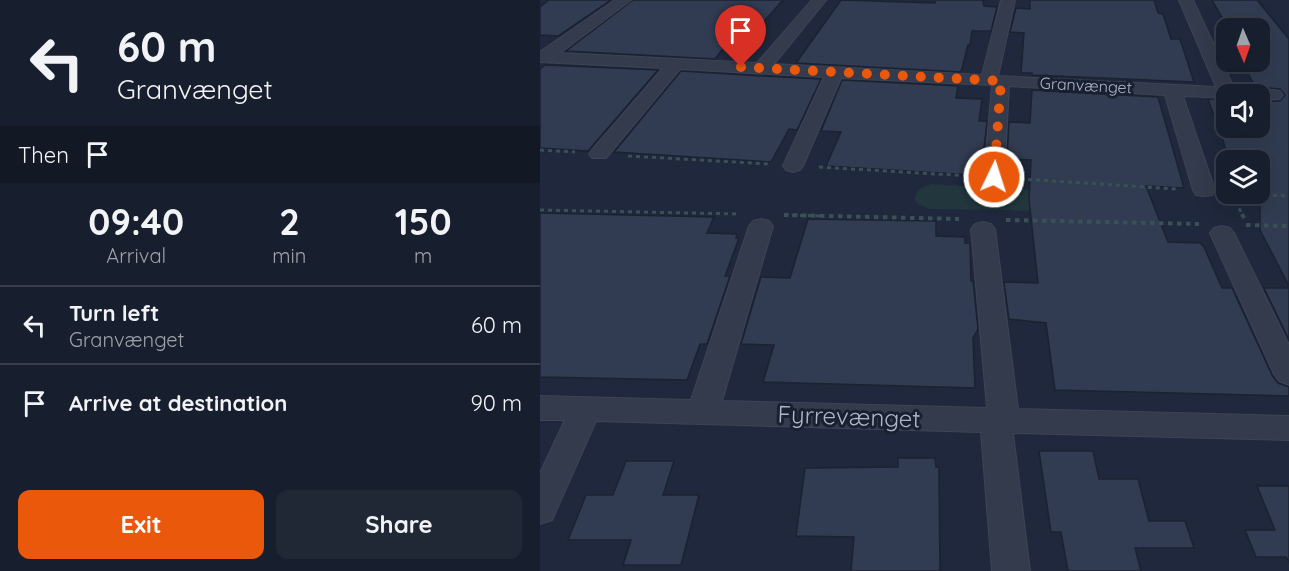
<!DOCTYPE html>
<meta charset="utf-8">
<style>
:root{--surface:#171e2d;--page:#202735;--text:#f1f3f6;--muted:#9ea2aa;--line:#363c49;--accent:#ea580c}
body{margin:0;font-family:Quicksand,sans-serif;background:var(--page);color:var(--text);height:100vh;display:flex;flex-direction:column;font-size:22px;white-space:nowrap}
*{box-sizing:border-box;margin:0}
p{font-size:20px;color:var(--muted)}
.icon{flex:none;width:33px;height:33px;fill:none;stroke:currentColor;stroke-width:2;stroke-linecap:round;stroke-linejoin:round}
.map{position:relative;flex:1;overflow:hidden}
.side{display:flex;flex-direction:column;background:var(--surface);width:540px}
.side>*{flex:none}
.top-card{background:#171e2d;color:var(--text);overflow:hidden}
.needle{width:39px;rotate:178deg}
.tools{position:absolute;left:676px;top:18px;display:grid;gap:12px}
.tools a{display:grid;place-items:center;width:54px;height:54px;border-radius:12px;background:var(--surface);box-shadow:0 6px 24px #0002,0 0 0 2px var(--line);font-size:30px}
.pin{position:absolute;display:grid;place-items:center;width:51px;height:51px;color:#fff;margin:-62px -26px;border-radius:50% 50% 50% 0;rotate:-45deg;box-shadow:0 0 6px #0007}
.pin .icon{rotate:45deg}
.me{position:absolute;width:66px;margin:-33px;rotate:4deg;stroke-linejoin:round;filter:drop-shadow(0 0 4px #0008)}
.turn{display:flex;align-items:center;gap:21px;height:126px;padding:0 18px;font-size:27px}
.turn .icon{width:78px;height:78px;stroke-width:2.5}
.turn b{display:block;font-size:42px;line-height:51px}
.then{display:flex;align-items:center;height:57px;padding:0 18px;background:#0003;gap:12px;font-size:22px}
.eta{display:flex;justify-content:space-evenly;align-items:center;height:102px;text-align:center}
.eta b{font-size:36px;font-weight:700;line-height:42px}
.cta{display:flex;gap:12px;margin-top:auto;padding:12px 18px}
.cta a{flex:1;height:69px;border-radius:12px;background:var(--accent);color:#fff;font-size:24px;font-weight:700;line-height:69px;text-align:center}
.cta a+a{background:var(--page);color:var(--text)}
ul{padding:0;list-style:none}
li{display:flex;align-items:center;gap:18px;height:78px;padding:0 18px;border-top:2px solid var(--line)}
li div{flex:1}
li b{display:block;font-size:22px}
li em{font-style:normal}
main{display:flex;flex:1;min-height:0}
.map>svg:first-child{display:block}
.green{fill:#21373d}
.building{fill:#313c52;stroke:#1b2232;stroke-width:1.5}
.lines{fill:none;stroke-linecap:round;stroke-linejoin:round}
.street-casing{stroke:#3d4455;stroke-width:2}
.path-far1{stroke:#3a5055;stroke-width:3;stroke-dasharray:4 4;stroke-linecap:butt}
.path{stroke:#3a5055;stroke-width:4;stroke-dasharray:4.5 4.5;stroke-linecap:butt}
.street{fill:#333b4c;fill-rule:evenodd}
.route{stroke:#ea580c;stroke-width:10;stroke-dasharray:0 18}
.labels{text-anchor:middle;dominant-baseline:central;stroke-width:6;stroke-linejoin:round;paint-order:stroke}
.far-street-label{font-size:16px;fill:#aeb5c8;stroke:#192030}
.near-street-label{font-size:24px;fill:#aeb5c8;stroke:#192030}
</style>
<main>
<section class="side">
<div class="top-card">
<div class="turn"><svg class="icon" aria-label="left" viewBox="0 0 24 24"><path d="M17 20v-9H6M10 6l-5 5 5 5"/></svg><div><b>60 m</b>Granvænget</div></div>
<div class="then">Then<svg class="icon" aria-label="arrive" viewBox="0 0 24 24"><path d="M6 21V4h12l-3 4 3 4H6"/></svg></div>
</div>
<div class="eta">
<div><b>09:40</b><p>Arrival</p></div>
<div><b>2</b><p>min</p></div>
<div><b>150</b><p>m</p></div>
</div>
<ul>
<li><svg class="icon" aria-label="left" viewBox="0 0 24 24"><path d="M17 20v-9H6M10 6l-5 5 5 5"/></svg><div><b>Turn left</b><p>Granvænget</p></div><em>60 m</em></li>
<li><svg class="icon" aria-label="arrive" viewBox="0 0 24 24"><path d="M6 21V4h12l-3 4 3 4H6"/></svg><div><b>Arrive at destination</b></div><em>90 m</em></li>
</ul>
<div class="cta"><a>Exit</a><a>Share</a></div>
</section>
<div class="map">
<svg width="749" height="571" viewBox="0 0 749 571">
<rect width="100%" height="100%" fill="#1f283c"/>
<path class="green" d="M391,184L555,194L573,212L390,209L378,204L374,198L379,189Z"/>
<path class="building" d="M9,0H71L18,36L0,35V7Z
M93,0H243L218,28L200,27L175,59L26,51Z
M301,0L395,3V0H443L444,6L457,7L451,31H432L430,45H428L421,72L256,63Z
M490,0H614L618,13L623,14L631,39H640L654,82L492,75V73H481L484,33L470,32L476,8L490,9Z
M672,0H717L749,39V286L720,230V157L688,155L668,99L687,100V128H720V102L740,101L745,95L740,89L715,87L703,63L720,62V28H688Z
M5,65L118,70L48,151L0,148V69Z
M141,71L222,76L281,79L257,130L249,129L231,162L74,152Z
M302,80L418,86L416,98L442,99L439,121H447L443,157H435L432,175L286,166L301,132L281,131Z
M492,90L618,97L644,188L606,186L628,242L660,243L664,247L682,288H692L732,375L738,383L749,387V396L515,390L506,323L469,319L464,282L498,283L489,199L491,160L467,159L469,122L490,123Z
M0,213L174,217L167,233L197,234L196,238H199L185,276H190L167,344H160L147,380L0,377Z
M268,219L396,221V236L425,237V243H430L431,281H433L438,329L433,338L435,388L223,382L234,345L201,344L221,277L250,278Z
M724,288H749V340Z
M499,451H553L559,479H598L609,521H645L654,548H595L601,571H528L521,532H511Z
M358,458H395L396,467H399L400,571H311L314,537L256,536L265,468L358,467Z
M86,461H134L123,495H159L141,565H83L91,540H28L46,495H73Z
M717,486H749V562L746,557H716L705,530H735Z"/>
<g class="lines">
<defs>
<path id="street" d="M75,0H91L20,53L217,63L272,0H286L234,64L442,75L461,0H475L458,76L676,87L639,0H653L694,88L734,90L740,91L743,95L740,99L720,100V94H687V98L643,96L675,190L672,195L664,196L656,195L653,190L625,95L469,86L464,177L461,181L454,183L447,181L444,177L452,85L301,78L263,166L260,170L253,172L246,170L243,166L284,77L140,69L66,158H52L49,154L52,150L123,68L0,62V52Z
M221,219L229,221L233,226L182,401L447,408L431,229L435,224L443,222L451,224L455,229L478,409L749,416V440L473,433L490,571H452L441,432L56,421L12,520L0,524V473L25,420H0V396L151,400L209,226L213,221Z
M682,226L690,228L694,233L749,345V385L739,381L734,374L670,233L674,228Z"/>
</defs>
<use href="#street" class="street-casing"/>
<path class="path-far1" d="M0,150L35,152
M88,156L230,164
M279,167L430,176
M480,179L637,189
M692,194L703,216
M709,194L749,196
M0,210L200,214
M244,215L283,216"/>
<path class="path" d="M702,214L705,220
M244,215L419,219
M466,220L659,224
M706,225L749,226"/>
<use href="#street" class="street"/>
</g>
<g class="lines">
<path class="route" d="M201,67L461,81L454,177"/>
</g>
<g class="labels">
<g class="far-street-label">
<text transform="translate(546 85) rotate(3)">Granvænget</text>
</g>
<g class="near-street-label">
<text transform="translate(309 416) rotate(2)">Fyrrevænget</text>
</g>
</g>
</svg>
<div class="tools">
<a><svg class="needle" viewBox="-14 -14 28 28"><path d="M0-13l5 13h-10z" fill="#e53935"/><path d="M0 13l5-13h-10z" fill="#9ea2aa"/></svg></a>
<a><svg class="icon" aria-label="sound" viewBox="0 0 24 24"><path d="M4 9h4l5-4v14l-5-4H4zM17 9q2 3 0 6"/></svg></a>
<a><svg class="icon" aria-label="layers" viewBox="0 0 24 24"><path d="M12 4l9 5-9 5-9-5zM3 14l9 5 9-5"/></svg></a>
</div>
<div class="pin" style="left:201px;top:67px;background:#d93025"><svg class="icon" aria-label="arrive" viewBox="0 0 24 24"><path d="M6 21V4h12l-3 4 3 4H6"/></svg></div>
<svg class="me" style="left:454px;top:177px" viewBox="-20 -20 40 40"><circle r="17" fill="#ea580c" stroke="#fff" stroke-width="3"/><path d="M0-11L8 9 0 5-8 9z" fill="#fff"/></svg>
</div>
</main>
